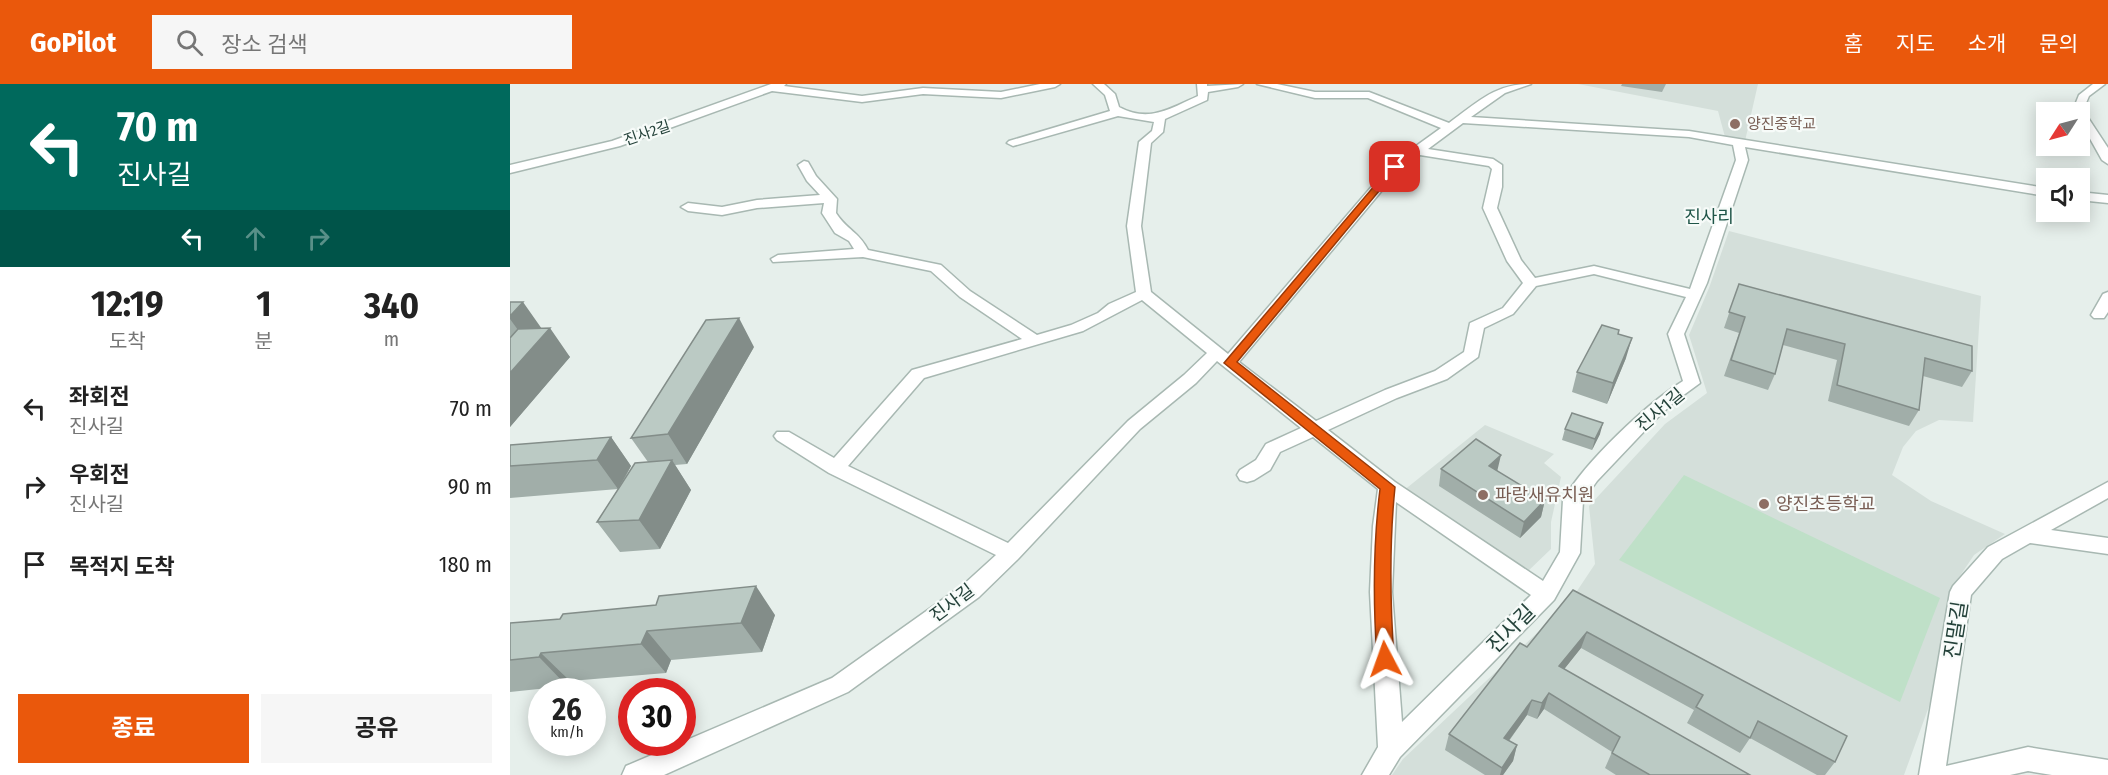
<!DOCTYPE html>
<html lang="ko">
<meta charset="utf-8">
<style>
:root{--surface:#fff;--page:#f6f6f6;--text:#222;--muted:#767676;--accent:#ea580c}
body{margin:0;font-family:"Fira Sans Condensed","Noto Sans KR",sans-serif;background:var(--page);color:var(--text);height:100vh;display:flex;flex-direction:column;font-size:22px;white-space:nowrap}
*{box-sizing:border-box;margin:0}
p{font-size:20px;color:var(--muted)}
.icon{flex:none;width:33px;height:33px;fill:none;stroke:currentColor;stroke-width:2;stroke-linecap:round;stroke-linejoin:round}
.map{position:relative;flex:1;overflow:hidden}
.side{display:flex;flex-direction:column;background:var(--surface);width:510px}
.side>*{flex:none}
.top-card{background:#00695c;color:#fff;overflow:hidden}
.needle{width:39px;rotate:234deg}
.fabs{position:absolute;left:1526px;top:18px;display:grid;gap:12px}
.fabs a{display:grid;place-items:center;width:54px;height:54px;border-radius:0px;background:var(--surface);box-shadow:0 3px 15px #0003;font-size:30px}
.speed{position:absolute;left:18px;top:594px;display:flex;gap:12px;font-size:30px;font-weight:700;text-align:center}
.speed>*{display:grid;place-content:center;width:78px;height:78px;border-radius:50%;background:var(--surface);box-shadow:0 3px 15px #0003;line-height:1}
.speed small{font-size:15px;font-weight:400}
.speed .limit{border:9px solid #d22;background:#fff;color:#111}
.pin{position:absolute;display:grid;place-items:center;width:51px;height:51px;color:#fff;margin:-26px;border-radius:12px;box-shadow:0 3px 9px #0006}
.me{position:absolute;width:66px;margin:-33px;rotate:356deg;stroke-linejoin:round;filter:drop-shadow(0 0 4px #0008)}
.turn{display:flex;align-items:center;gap:21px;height:126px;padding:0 18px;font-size:27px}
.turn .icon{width:78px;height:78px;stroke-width:2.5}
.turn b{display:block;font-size:42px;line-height:51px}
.lanes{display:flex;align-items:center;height:57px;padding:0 18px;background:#0003;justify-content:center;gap:30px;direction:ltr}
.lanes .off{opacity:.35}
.eta{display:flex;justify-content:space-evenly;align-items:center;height:102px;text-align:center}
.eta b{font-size:36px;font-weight:700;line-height:42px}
.cta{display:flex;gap:12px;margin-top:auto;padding:12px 18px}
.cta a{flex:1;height:69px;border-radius:0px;background:var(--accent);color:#fff;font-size:24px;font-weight:700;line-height:69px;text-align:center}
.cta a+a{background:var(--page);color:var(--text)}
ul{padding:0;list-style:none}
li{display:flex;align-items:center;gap:18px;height:78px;padding:0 18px}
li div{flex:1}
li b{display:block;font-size:22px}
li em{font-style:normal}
header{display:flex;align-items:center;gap:36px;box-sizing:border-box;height:84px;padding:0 30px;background:var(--accent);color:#fff}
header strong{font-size:28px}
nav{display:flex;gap:33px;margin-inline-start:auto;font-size:21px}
.search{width:420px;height:54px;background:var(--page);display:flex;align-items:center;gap:15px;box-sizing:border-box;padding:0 21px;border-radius:0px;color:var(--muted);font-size:22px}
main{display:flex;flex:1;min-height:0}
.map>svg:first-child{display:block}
.built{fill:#d4dfda}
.green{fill:#bfe0c8}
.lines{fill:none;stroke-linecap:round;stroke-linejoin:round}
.minor-casing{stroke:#a8b8b2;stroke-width:3}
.minor{fill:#fff;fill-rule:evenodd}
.wall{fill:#a1aea9}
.shaded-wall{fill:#838d89}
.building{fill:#bbcac4;stroke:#838d89;stroke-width:1.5}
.route{fill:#ea580c;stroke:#983908;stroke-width:1.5}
.education-dot{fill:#8d6e63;stroke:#f7fbf9;stroke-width:2}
.labels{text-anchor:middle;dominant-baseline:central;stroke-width:4.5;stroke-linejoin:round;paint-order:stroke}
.far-education-label{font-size:15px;fill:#785e54;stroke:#f7fbf9;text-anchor:start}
.far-street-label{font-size:15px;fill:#24423a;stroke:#f7fbf9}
.far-quarter-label{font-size:18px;fill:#1f5548;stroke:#f7fbf9}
.street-label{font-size:18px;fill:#24423a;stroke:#f7fbf9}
.education-label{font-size:18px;fill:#785e54;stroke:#f7fbf9;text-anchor:start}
.near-street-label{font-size:21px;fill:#24423a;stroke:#f7fbf9}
</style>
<header>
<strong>GoPilot</strong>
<div class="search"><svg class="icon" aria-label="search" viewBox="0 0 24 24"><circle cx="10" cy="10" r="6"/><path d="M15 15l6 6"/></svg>장소 검색</div>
<nav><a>홈</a><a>지도</a><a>소개</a><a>문의</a></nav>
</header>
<main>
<section class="side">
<div class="top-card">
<div class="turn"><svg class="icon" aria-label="left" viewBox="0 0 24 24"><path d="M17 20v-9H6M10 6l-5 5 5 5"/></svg><div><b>70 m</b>진사길</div></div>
<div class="lanes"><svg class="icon" aria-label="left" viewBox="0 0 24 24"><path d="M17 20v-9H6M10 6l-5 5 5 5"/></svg><svg class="icon off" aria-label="ahead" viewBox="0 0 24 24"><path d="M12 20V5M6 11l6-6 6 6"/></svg><svg class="icon off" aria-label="right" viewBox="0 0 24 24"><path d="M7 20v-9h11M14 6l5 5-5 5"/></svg></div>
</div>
<div class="eta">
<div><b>12:19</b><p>도착</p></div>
<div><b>1</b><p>분</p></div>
<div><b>340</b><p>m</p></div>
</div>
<ul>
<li><svg class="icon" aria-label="left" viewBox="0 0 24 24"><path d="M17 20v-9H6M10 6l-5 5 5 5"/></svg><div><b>좌회전</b><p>진사길</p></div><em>70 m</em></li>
<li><svg class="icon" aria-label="right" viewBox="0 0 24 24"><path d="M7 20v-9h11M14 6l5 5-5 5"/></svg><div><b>우회전</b><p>진사길</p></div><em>90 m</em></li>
<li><svg class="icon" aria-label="arrive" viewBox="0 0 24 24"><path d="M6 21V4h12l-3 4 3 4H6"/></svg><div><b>목적지 도착</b></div><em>180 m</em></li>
</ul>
<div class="cta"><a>종료</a><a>공유</a></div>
</section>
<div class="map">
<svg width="1598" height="691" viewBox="0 0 1598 691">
<rect width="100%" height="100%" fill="#e6efeb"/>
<path class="built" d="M1068,0H1248L1235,57L1215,53L1208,27Z
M1219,147L1471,212L1463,338L1429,336L1406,347L1393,363L1382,391L1421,417L1495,450L1464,471L1442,504L1443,536L1422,614L1394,691H882L893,675L1059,519L1085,480L1079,422L1155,340L1197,309L1179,251L1199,204Z
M975,341L1044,370L1034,379L1051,393L1041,438V465L1016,489L893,407Z"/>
<path class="green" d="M1174,391L1430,514L1390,618L1109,476Z"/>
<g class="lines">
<defs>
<path id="minor" d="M261,0H276L274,2L352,12L413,4L491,8L530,0H550L545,3L491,14L413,10L352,18L262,7L110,62L0,89V81L102,57Z
M583,0H594L605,10L609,23C639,39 659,25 688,12L687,0H697V2L733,0L728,3L698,8L697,16L655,35L653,48L641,59L631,142L641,208L718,270L881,80L931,44L858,14H805L747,0H767L805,8H859L939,39C967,19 984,0 1021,0L995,9L961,33L1179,47L1536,104V112L1235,63L1238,76L1197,199L1174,250L1190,299L1164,318L1142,339L1087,397L1073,417L1070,469L1044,516L890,673L879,691H852L868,663L860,508L863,442L868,405L803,353L770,368L760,386L744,396L737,398L730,396L727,391L730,386L746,376L756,360L791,344L707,277L686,299L630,345L508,475L469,513L338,608L154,691H112L116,682L322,594L453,501L486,471L319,389L267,356L264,352L267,348H279L324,374L402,286L512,255L450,213L421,187L353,173L263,178L261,175L268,171L344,165L339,157L325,149L312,129L314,119L247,124L212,131L178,127L171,123L178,119L212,123L247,116L310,111L297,97L288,81L294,77L298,78L306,92L327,115L326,129C337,146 349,148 358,166L431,181L460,207L527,251L561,241L588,229L599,220L626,208L617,142L629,58L642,47L644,38L608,32L503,62L497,59L499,57L600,27L595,11ZM953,39L1179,53L1223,61L1226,76L1180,205L1084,182L1025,194L1011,176L987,124L992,103V81L983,75L918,65ZM910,71L979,82L982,85L973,124L997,177L1013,199L993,224L960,239L954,268L925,287L875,306L806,337L729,278L889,86ZM1084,190L1176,213L1158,250L1173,297C1136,320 1075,378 1053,416L1050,468L1033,497L885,398L818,346L887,314L937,295L968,273L974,244L1003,230L1026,202ZM632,216L697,269L674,291L618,337L498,459L338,382L414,294L573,247ZM886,418L1021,511L892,638L882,508Z
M1583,0H1595L1579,12L1573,26L1598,64V80L1592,76L1569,35V28L1563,26L1569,11Z
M1569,108L1598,111V119L1569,116Z
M1598,208V228L1594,234H1584L1581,231L1593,210Z
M1598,398V414L1541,446L1598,454V470L1520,459L1492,475L1461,511L1436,682L1518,663L1598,676V691H1542L1518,687L1500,691H1409L1440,508L1443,502L1478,463Z"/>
</defs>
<use href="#minor" class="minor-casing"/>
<use href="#minor" class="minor"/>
</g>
<path class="wall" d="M1112,0H1156L1152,8L1111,2Z
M1229,200L1462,287L1452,303L1413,292L1409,326L1399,342L1318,317L1327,276L1273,261L1265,290L1258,306L1214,292L1229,249L1214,244Z
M0,218L32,245L60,273L0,343Z
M244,263L177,380L165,381L181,406L150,465L110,468L87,438L108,405L0,414V361L101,353L121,382L114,396L138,378L121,354Z
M1116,274L1097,320L1062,308L1067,288Z
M1055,345L1090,350L1082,366L1052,356Z
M931,385L987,387L1035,416L1031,433L1010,454L929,402Z
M1063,506L1325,678L1315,691H1307L1240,654L1230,669L1177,639L1184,626L1071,564L1054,585L1240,691H1106L1095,684L1102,668L1034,625L1027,635L1017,631L999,657L1007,661L1003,677L993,691H975L935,666L939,650L1017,563Z
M265,531L252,568L161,576L156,589L60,597L57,602L0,608V539Z"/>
<path class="shaded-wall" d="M13,218L32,245L19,261L0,235V232Z
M229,234L244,263L177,380L158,350Z
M40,244L60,273L0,343V289Z
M1122,254L1116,274L1097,320L1103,299Z
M1093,339L1090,350L1082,366L1085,355Z
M101,353L121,382L108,405L87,376Z
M991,371L987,388L979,382Z
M162,376L181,406L150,465L129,436Z
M1035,416L1031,433L1010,454L1014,438Z
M246,502L265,531L252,568L231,539Z
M137,547L161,576L156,589L131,560Z
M1077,548L1071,564L1044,598L1049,582Z
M31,569L60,597L57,602L29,573Z
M1039,609L1034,625L1027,635L1032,619Z
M1022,616L1017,631L989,670L994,654Z
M1007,661L1003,677L993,691H990L992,684Z"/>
<path class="building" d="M1229,200L1462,262V287L1415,274L1409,326L1327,301L1335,260L1277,245L1265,290L1221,276L1235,233L1219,228Z
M0,218H13L0,232Z
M229,234L158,350L121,354L196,236Z
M1092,241L1109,246L1108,250L1122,254L1103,299L1067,288Z
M40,244L0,289V254L8,245Z
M1062,329L1093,339L1085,355L1055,345Z
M101,353L87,376L0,382V361Z
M966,355L991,371L979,382L1035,416L1014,438L931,385Z
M162,376L129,436L87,438L125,379Z
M246,502L231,539L137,547L131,560L31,569L29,573L0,576V539L50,535L53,530L146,521L149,512Z
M1063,506L1337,652L1325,678L1248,637L1240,654L1186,623L1193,611L1077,548L1049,582L1240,691H1140L1102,669L1110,653L1039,609L1032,619L1022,616L994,654L1007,661L992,684L939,650L1010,559L1017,563Z"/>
<path class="route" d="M882,81L889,83L727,278L885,403C879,461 880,517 884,575L882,581L875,583L869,581L867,575C863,518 863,462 870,405L714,279Z"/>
<g class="education-dot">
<circle cx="1225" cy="40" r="6"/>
<circle cx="973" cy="411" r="6"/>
<circle cx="1254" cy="420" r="6"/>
</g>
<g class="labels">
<g class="far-education-label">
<text x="1237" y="40">양진중학교</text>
</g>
<g class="far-street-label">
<text transform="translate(137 49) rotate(-19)">진사2길</text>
</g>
<g class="far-quarter-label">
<text x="1199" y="133">진사리</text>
</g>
<g class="street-label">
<text transform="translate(1150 326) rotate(-40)">진사1길</text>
<text transform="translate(442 519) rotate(-37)">진사길</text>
</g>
<g class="education-label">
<text x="985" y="411">파랑새유치원</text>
<text x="1266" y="420">양진초등학교</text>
</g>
<g class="near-street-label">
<text transform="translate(1001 545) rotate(-45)">진사길</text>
<text transform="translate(1446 546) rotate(-81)">진말길</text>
</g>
</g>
</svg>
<div class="fabs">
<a><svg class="needle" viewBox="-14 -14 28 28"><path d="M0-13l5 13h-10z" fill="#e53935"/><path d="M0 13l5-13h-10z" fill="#767676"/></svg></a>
<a><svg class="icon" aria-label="sound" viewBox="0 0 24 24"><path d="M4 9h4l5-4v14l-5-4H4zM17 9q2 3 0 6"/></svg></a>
</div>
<div class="speed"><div>26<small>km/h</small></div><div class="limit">30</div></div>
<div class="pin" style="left:885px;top:83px;background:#d93025"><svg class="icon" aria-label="arrive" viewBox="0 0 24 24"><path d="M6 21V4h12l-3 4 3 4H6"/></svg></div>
<svg class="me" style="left:875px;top:575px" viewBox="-20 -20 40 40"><path d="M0-17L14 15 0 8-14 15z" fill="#ea580c" stroke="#fff" stroke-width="4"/></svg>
</div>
</main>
